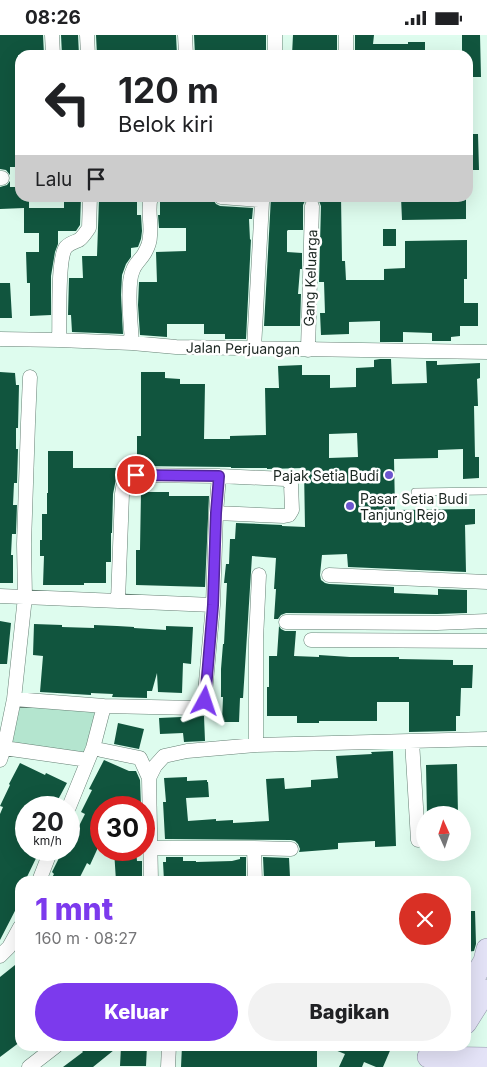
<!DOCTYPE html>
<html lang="id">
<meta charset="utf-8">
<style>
:root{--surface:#fff;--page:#f2f2f2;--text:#202124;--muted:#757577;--accent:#7c3aed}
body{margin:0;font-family:Inter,sans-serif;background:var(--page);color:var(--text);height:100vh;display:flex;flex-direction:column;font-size:19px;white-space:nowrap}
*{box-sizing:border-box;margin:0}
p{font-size:16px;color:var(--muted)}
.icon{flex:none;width:28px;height:28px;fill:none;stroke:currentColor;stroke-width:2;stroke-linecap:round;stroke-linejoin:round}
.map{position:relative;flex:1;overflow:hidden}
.side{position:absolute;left:15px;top:841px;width:456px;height:175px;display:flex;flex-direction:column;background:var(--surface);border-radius:15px;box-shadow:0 5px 20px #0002}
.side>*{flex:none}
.hud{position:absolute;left:15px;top:15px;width:458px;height:152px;border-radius:15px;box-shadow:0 5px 20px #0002;background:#fff;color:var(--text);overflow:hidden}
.needle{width:32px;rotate:357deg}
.controls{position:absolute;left:416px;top:771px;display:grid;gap:10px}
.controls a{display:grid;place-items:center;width:55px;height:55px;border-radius:50%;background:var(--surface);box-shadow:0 5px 20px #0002;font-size:25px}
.speed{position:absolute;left:15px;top:761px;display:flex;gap:10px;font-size:25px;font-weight:700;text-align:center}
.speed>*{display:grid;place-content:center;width:65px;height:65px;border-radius:50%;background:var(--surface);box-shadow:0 5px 20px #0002;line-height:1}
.speed small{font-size:12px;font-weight:400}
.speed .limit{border:8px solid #d22;background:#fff;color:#111}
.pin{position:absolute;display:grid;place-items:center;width:42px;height:42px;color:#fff;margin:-21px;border:2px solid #fff;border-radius:50%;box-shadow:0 1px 5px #0007}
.me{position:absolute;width:55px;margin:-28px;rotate:5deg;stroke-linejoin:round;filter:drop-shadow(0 0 4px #0008)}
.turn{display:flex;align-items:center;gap:18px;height:105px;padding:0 20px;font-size:22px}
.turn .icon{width:65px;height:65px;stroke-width:2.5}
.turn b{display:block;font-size:35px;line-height:42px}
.then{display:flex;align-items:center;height:48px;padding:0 20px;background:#0003;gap:10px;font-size:19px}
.round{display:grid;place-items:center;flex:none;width:52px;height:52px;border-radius:26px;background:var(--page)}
.overview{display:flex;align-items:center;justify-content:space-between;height:85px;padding:0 20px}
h1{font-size:30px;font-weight:800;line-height:38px;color:var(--accent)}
.action{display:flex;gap:10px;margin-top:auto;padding:10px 20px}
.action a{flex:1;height:58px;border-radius:30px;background:var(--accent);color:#fff;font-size:20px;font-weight:800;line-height:58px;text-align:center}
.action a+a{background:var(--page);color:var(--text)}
.status{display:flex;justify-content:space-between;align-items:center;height:35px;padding:0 25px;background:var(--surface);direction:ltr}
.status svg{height:14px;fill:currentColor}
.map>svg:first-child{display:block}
.green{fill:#b4e5cf}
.building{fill:#11553e;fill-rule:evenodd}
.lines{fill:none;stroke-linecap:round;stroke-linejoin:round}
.lane-casing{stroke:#668175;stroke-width:8}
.street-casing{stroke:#668175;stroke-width:15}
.primary-casing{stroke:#9295a9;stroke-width:22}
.lane{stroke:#fff;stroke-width:7}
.street{stroke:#fff;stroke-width:14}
.primary{stroke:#e4e3f7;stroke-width:21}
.route-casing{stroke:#51269a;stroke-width:12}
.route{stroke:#7c3aed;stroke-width:9}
.poi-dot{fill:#6c55ce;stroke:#fff;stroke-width:2}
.labels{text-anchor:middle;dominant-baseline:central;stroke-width:5;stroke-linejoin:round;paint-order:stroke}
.street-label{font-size:14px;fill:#1c2722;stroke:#fff}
.poi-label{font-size:14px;fill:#1c2722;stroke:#fff;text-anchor:end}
</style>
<div class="status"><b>08:26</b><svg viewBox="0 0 49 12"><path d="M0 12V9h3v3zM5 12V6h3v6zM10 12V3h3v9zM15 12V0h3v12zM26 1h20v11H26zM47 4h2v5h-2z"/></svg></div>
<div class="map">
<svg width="487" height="1032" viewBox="0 0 487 1032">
<rect width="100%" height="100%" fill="#defcee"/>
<path class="green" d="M14,667L96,673L88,722L7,713Z"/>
<path class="building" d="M0,0H43L44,20H18L19,42H20V132H10V140L6,135L0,134Z
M61,0H78L79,20H62Z
M96,0H176L177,20H97Z
M194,0H266V20H195Z
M293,0H337V16H315V20H292Z
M355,0H374L373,9H408V7H425V20H355Z
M462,0H480L481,42H468V20H462Z
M468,99H478L479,135H468Z
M10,146V152H20V162H29V173H64V162H81L80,190L76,196H58V209L55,217L51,241V280L30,281V248H27L26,217H39V198H24V173L0,174V152L7,150Z
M271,162H311L305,166L303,170V195H288L287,196V217L302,218V234H300L298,259H301L300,291H264Z
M313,162H341L342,226H345L346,245H384V234L405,233V206L467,205V244H464V268H478V291H460V301L451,302V306H432V298L403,297V307H380V286L349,287V299L321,300L320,278H325L324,247H319L321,171L319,166Z
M401,162H466V184L402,185Z
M124,163L137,164V180H141L142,196L141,204L138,212L131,213V222L126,229L122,240L121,260L123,299L72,297L71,280H68L69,243H83L82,221H97L99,164Z
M160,166H214L216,169L220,171L253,173L252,184H249L250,205L251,204L246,304H225V299H204V289H167V302L140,300L138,270L139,247H157L156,217L186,216V193H159L158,180H160Z
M383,194H396V211H383Z
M0,248H10L12,283H0Z
M380,324H391L392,349L427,348L426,326H437V330L480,328V343L477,344L478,371H474L475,422H479V443L463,444V414L438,415V423L394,424L395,475L475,474V489L465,490L466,537L348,532L347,519L322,520L320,540L321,545L325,548L329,549L394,552V558L438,560V554L467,555V578L437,579L286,578L281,580L278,584H274L276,554H274L276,523L252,521L243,663H240L239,687H222L223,662H221V634L223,609H224L227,548H224L226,529H229L230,504H235L236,488L282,490V491L305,492L304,433L267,434V433H231V432L137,431V401H141V337H165V343L180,344V349H205L204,404H230V401L266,400L265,353H279L278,331L302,330V340H330V353L356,352V333L374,332V325ZM357,398L358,422L329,423V399Z
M0,337L15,338L16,350H19L18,393H16V414H18L17,448H14L13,470H17L16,499H12L11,520H13V548H0Z
M48,416H73V433H116V444L113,459L112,498H111V527H106V548H84V550H43L44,521H40V505H42V479H47V458H48Z
M141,457H169V461H209L205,552L136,550V515H140Z
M0,586L11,588L7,629H0Z
M34,589L62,590V592L94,593V590L117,591L134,592V593L166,595V591L193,592L191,629L183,628L182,658L158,657L157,638L152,656H147V663L112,662L113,659L91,658V660L40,657L43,621L33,620Z
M279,591L281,594L285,596H296L294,621L319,622V620L350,622H399V624L453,625V630H473L472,653H461L460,681H456V696L409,697V667H377V686H319V688H297V681H267V652H269V621H277Z
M204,681L205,706L184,707L183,698L160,699L159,683Z
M118,688L144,694L139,714L114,709Z
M393,716L396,811L375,812V806L338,808V814L299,817L300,814L298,809L295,806L291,805L165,804L163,767H166L164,743L187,742V746L207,745V747H208L209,762L186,763L188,786L216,784V786L233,785V788L269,786L266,744L284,743L285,754L311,752V745L338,743L336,721L372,719L371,717Z
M104,725L129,736H136L140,745L141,772H101V806L90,830L87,828L78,846H50L54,839L52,837L61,819L64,820L67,815H69V811L85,779L81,777L92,755L89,754Z
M20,728L45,740L46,738L67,748L54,772H26V815H40L25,846H20V861L16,869L18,870L0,905V779L3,772L0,771L10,750L9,749Z
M457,729L458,780H427L426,730Z
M114,815H136L137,826H142V846H116Z
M166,822H183V826H196V827L232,826L240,824V822H246V846H164L163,827H166Z
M263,822L289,823L290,842L264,844Z
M466,876H475L476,909L474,916L466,917Z
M20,926V1007L0,1022V942Z
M78,1011H119L93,1032H63L83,1017Z
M121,1011H147L146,1031H120Z
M182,1011H317V1032H181Z
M325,1011H392L383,1032H376L364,1027L362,1032H339L345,1019Z"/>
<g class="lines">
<defs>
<path id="lane" d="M415,457L487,456"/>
<path id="street" d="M52,0L53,20
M87,0L88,20
M185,0L186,20
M275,0V20
M346,0V20
M0,143H2
M221,162L259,165L262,167L254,313
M0,304L59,305L132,308L176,312L487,317
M59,305C60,288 57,223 66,212C70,208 75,207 79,205C83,202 86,197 89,193L90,162
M132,308C131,290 126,249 133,235C135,229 141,224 144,219C147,214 150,207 150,201C152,188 147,175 151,162
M308,315L312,171
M329,540L487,547
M0,561L213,570
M118,566L122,459C124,447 123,443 136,440L219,441L285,444L288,446L291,449L292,475L289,480L284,481L216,478
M286,587L437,588L487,586
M311,605L487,606
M14,664L104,671L196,673L200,672L204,669L213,570L216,478L219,441
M412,706L418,805
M256,710V605L259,540
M4,713L88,725
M101,715L140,723L149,743
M0,725L4,713L14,664L25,562L24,509L28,388L30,342
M69,772L93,713L104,671
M151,813H254L291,814
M254,813L255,846
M39,846L51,815
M151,846L149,743L155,731L164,721L187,716L256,710L487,704
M0,921L9,912L20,892
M29,1032L56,1011
M168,1032L169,1011"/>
<path id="primary" d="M466,957L484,926L487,914
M466,988L487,955
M428,1022L487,1023"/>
</defs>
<use href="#lane" class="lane-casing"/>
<use href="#street" class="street-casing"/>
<use href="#primary" class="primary-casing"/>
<use href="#lane" class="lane"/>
<use href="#street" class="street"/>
<use href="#primary" class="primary"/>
</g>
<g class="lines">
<defs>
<path id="route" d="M136,440L219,441L216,478L213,570L205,666"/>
</defs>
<use href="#route" class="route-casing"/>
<use href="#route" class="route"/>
</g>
<g class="poi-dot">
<circle cx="389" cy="440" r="5"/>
<circle cx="350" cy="471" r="5"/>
</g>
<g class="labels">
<g class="street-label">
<text transform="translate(310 243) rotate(-88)">Gang Keluarga</text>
<text transform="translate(243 313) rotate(1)">Jalan Perjuangan</text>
</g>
<g class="poi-label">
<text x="379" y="440">Pajak Setia Budi</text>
<text x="360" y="463" text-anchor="start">Pasar Setia Budi<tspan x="360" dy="16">Tanjung Rejo</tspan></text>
</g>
</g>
</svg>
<div class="controls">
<a><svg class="needle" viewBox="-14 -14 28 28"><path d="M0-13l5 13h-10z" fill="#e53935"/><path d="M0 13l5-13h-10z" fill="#757577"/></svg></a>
</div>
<div class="speed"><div>20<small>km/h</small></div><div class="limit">30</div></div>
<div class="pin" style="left:136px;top:440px;background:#d93025"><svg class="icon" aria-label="arrive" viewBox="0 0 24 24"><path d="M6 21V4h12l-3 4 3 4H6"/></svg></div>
<svg class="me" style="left:205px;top:666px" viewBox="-20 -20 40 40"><path d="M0-17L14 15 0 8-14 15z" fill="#7c3aed" stroke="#fff" stroke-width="4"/></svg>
<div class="hud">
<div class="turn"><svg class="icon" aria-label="left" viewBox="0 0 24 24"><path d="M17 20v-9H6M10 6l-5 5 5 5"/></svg><div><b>120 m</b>Belok kiri</div></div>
<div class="then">Lalu<svg class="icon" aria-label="arrive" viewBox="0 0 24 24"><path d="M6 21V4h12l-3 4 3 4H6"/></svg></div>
</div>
<section class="side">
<div class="overview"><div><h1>1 mnt</h1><p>160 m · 08:27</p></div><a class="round" style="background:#d93025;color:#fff"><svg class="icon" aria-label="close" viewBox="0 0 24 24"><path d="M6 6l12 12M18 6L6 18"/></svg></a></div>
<div class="action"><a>Keluar</a><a>Bagikan</a></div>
</section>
</div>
